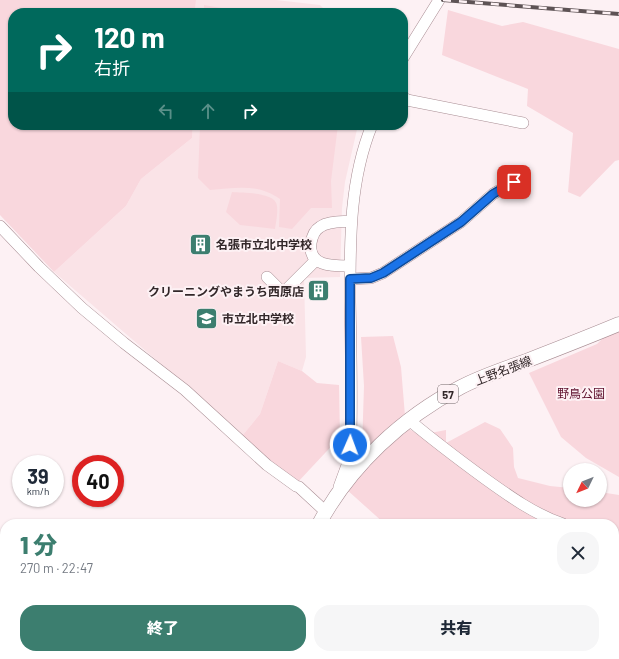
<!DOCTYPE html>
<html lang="ja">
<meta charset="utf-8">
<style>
:root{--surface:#fff;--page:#f6f6f7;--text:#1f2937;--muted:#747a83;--accent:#3c7e6f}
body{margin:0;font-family:Barlow,"Noto Sans JP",sans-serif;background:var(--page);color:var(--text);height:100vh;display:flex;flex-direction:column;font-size:15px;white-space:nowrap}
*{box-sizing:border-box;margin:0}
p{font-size:13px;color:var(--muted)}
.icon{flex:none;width:22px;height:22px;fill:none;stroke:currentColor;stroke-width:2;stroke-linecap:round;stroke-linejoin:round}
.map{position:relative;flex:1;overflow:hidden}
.details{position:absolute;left:0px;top:519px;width:619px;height:140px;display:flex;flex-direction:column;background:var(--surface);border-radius:16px 16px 0 0;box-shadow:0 1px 3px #0004}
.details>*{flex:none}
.hud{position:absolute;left:8px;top:8px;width:400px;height:122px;border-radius:16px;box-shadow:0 1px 3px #0004;background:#00695c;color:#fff;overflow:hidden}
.needle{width:26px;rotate:227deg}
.tools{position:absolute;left:563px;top:463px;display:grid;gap:8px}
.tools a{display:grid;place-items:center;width:44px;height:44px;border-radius:50%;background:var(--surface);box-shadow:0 1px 3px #0004;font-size:20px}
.speed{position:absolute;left:12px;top:455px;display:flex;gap:8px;font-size:20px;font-weight:700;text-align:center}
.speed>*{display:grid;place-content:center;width:52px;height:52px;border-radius:50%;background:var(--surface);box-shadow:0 1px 3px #0004;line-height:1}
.speed small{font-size:10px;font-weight:400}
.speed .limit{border:6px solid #d22;background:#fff;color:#111}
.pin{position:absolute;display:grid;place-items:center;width:34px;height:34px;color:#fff;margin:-17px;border-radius:8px;box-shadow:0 2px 6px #0006}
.me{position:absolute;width:44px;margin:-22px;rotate:2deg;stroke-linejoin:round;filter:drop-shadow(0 0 3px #0008)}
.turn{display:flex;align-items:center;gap:14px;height:84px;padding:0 20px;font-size:18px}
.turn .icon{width:52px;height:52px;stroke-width:2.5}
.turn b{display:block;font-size:28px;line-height:34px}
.lanes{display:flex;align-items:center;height:38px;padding:0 20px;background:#0003;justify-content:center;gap:20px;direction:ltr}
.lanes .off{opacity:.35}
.round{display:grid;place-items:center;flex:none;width:42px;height:42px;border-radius:16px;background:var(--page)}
.head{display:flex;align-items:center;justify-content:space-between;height:68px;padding:0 20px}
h1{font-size:24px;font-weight:800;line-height:30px;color:var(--accent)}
.action{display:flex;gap:8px;margin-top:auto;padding:8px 20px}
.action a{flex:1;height:46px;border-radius:16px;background:var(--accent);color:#fff;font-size:16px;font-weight:800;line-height:46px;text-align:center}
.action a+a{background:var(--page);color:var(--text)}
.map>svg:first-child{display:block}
.built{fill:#fae3e7}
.green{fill:#f9d7dd}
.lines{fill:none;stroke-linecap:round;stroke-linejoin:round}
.minor-casing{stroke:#a88d93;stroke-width:12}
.major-casing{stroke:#a88d93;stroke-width:15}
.minor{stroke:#fff;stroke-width:11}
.major{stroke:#fff;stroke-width:14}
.rail-casing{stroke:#5e5355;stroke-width:4}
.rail{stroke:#fdf1f4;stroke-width:2.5;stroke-dasharray:8;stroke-linecap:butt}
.route-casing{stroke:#114b97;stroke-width:10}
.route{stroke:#1a73e8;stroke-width:7}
.labels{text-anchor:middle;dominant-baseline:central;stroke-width:4;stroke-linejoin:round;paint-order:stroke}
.shield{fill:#fdf1f4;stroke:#6f6466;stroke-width:1}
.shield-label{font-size:11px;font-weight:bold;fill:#322729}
.poi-label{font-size:12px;font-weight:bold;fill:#322729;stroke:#fdf1f4;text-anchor:start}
.street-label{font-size:12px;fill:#322729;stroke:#fdf1f4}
.park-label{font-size:12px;fill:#5b0c29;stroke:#fdf1f4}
</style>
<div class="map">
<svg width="619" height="659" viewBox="0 0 619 659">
<rect width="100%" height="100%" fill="#fdf1f4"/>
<path class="built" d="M196,0H276L320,5L328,13H195Z
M193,125H358L345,182L342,208L340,277L304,278L306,357L302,371L278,361L260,414L242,436L190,389L54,272L126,206L141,179L192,138Z
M0,626L5,628V654H73L70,659H0Z"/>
<path class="green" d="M0,0H196L195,13H13V125H193L192,138L141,179L126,206L54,272L0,215Z
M204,5L251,13H204Z
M448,10L502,26L523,22L619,49V160L615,161L580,197L568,192L573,133L527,106L528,89L442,55Z
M200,125H338L331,181L332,208H311L292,229L279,227L280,199C257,183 236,188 210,190L198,178Z
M232,192C244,193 276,192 277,206C278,213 276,222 275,229L240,225L226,212Z
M619,331V477L586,458L561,437L529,373L597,344L604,337Z
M393,336L401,367L405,416L367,450L362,448L364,386L361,337Z
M278,361L302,371L317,383L339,385L340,437L297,483L242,436L260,414Z
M485,422L500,429L513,448L514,467L518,478L550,486L570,488V500H600V492L619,495V659H422L412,654H614V524H385L346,489L395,436L407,428L420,435L446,430V443Z"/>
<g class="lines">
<defs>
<path id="minor" d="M403,58L439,0
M403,97L407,100L523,123
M0,226L39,267L82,308L124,343L185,390L267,465L296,486L299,487L326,512
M350,266C333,266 308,267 311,243C312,237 315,230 320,227C328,221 341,222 351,221
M267,277L283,293L316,260
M350,279L371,278L383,273L461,222L493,194L514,182
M409,420C433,440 458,459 484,478C509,496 534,514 563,524
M339,487L350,457L351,433C352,389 351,346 350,302C350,242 349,181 372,125
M614,539L619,541
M0,564L5,563
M74,659L77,654"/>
<path id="major" d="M319,524C350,466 403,417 461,387C482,376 504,369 526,361C557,349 588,337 619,324
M0,619L5,621
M159,654L185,659
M253,659L256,654"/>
</defs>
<use href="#minor" class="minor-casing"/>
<use href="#major" class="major-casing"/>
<use href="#minor" class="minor"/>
<use href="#major" class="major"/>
<defs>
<path id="rail" d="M443,0L619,14"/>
</defs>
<use href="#rail" class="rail-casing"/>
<use href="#rail" class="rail"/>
</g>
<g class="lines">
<defs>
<path id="route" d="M350,445V279L371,278L383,273L461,222L493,194L514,182"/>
</defs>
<use href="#route" class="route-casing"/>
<use href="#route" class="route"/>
</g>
<defs>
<symbol id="building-square" viewBox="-11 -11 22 22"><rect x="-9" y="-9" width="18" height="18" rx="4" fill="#3c7e6f" stroke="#fdf1f4"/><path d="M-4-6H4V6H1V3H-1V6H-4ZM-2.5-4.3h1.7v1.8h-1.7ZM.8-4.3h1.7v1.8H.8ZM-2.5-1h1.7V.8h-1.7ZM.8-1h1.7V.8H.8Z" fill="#fff"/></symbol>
<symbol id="school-square" viewBox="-11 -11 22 22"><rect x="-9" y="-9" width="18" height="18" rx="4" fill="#3c7e6f" stroke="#fdf1f4"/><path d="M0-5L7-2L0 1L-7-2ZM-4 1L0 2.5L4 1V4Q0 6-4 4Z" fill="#fff"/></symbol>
</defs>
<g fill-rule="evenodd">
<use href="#building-square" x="188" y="232" width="25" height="25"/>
<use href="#building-square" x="306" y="278" width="25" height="25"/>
<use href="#school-square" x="194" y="306" width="25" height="25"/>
</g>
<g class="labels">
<rect class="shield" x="438" y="385" width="20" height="18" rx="3"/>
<g class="shield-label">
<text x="448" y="394">57</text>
</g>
<g class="poi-label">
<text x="216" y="244">名張市立北中学校</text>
<text x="304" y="291" text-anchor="end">クリーニングやまうち西原店</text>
<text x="222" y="318">市立北中学校</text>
</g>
<g class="street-label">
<text transform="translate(503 370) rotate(-21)">上野名張線</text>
</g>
<g class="park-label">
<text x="581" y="393">野鳥公園</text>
</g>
</g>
</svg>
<div class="tools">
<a><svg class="needle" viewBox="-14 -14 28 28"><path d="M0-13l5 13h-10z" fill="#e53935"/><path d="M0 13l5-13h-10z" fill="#747a83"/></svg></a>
</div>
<div class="speed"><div>39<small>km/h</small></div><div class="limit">40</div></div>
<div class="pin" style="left:514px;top:182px;background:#d93025"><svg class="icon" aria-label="arrive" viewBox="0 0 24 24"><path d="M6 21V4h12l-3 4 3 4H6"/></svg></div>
<svg class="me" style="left:350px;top:445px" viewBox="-20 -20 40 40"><circle r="17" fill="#1a73e8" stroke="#fff" stroke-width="3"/><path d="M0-11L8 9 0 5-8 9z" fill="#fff"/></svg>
<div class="hud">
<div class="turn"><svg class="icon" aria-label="right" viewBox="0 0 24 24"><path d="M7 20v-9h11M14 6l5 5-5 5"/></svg><div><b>120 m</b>右折</div></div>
<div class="lanes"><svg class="icon off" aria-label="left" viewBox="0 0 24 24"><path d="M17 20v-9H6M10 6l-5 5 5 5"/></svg><svg class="icon off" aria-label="ahead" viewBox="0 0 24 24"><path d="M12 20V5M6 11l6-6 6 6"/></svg><svg class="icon" aria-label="right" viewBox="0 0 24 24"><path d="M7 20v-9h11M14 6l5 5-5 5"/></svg></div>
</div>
<section class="details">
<div class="head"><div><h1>1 分</h1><p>270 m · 22:47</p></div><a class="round"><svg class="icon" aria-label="close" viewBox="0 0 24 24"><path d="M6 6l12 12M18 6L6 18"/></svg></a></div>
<div class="action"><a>終了</a><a>共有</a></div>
</section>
</div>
